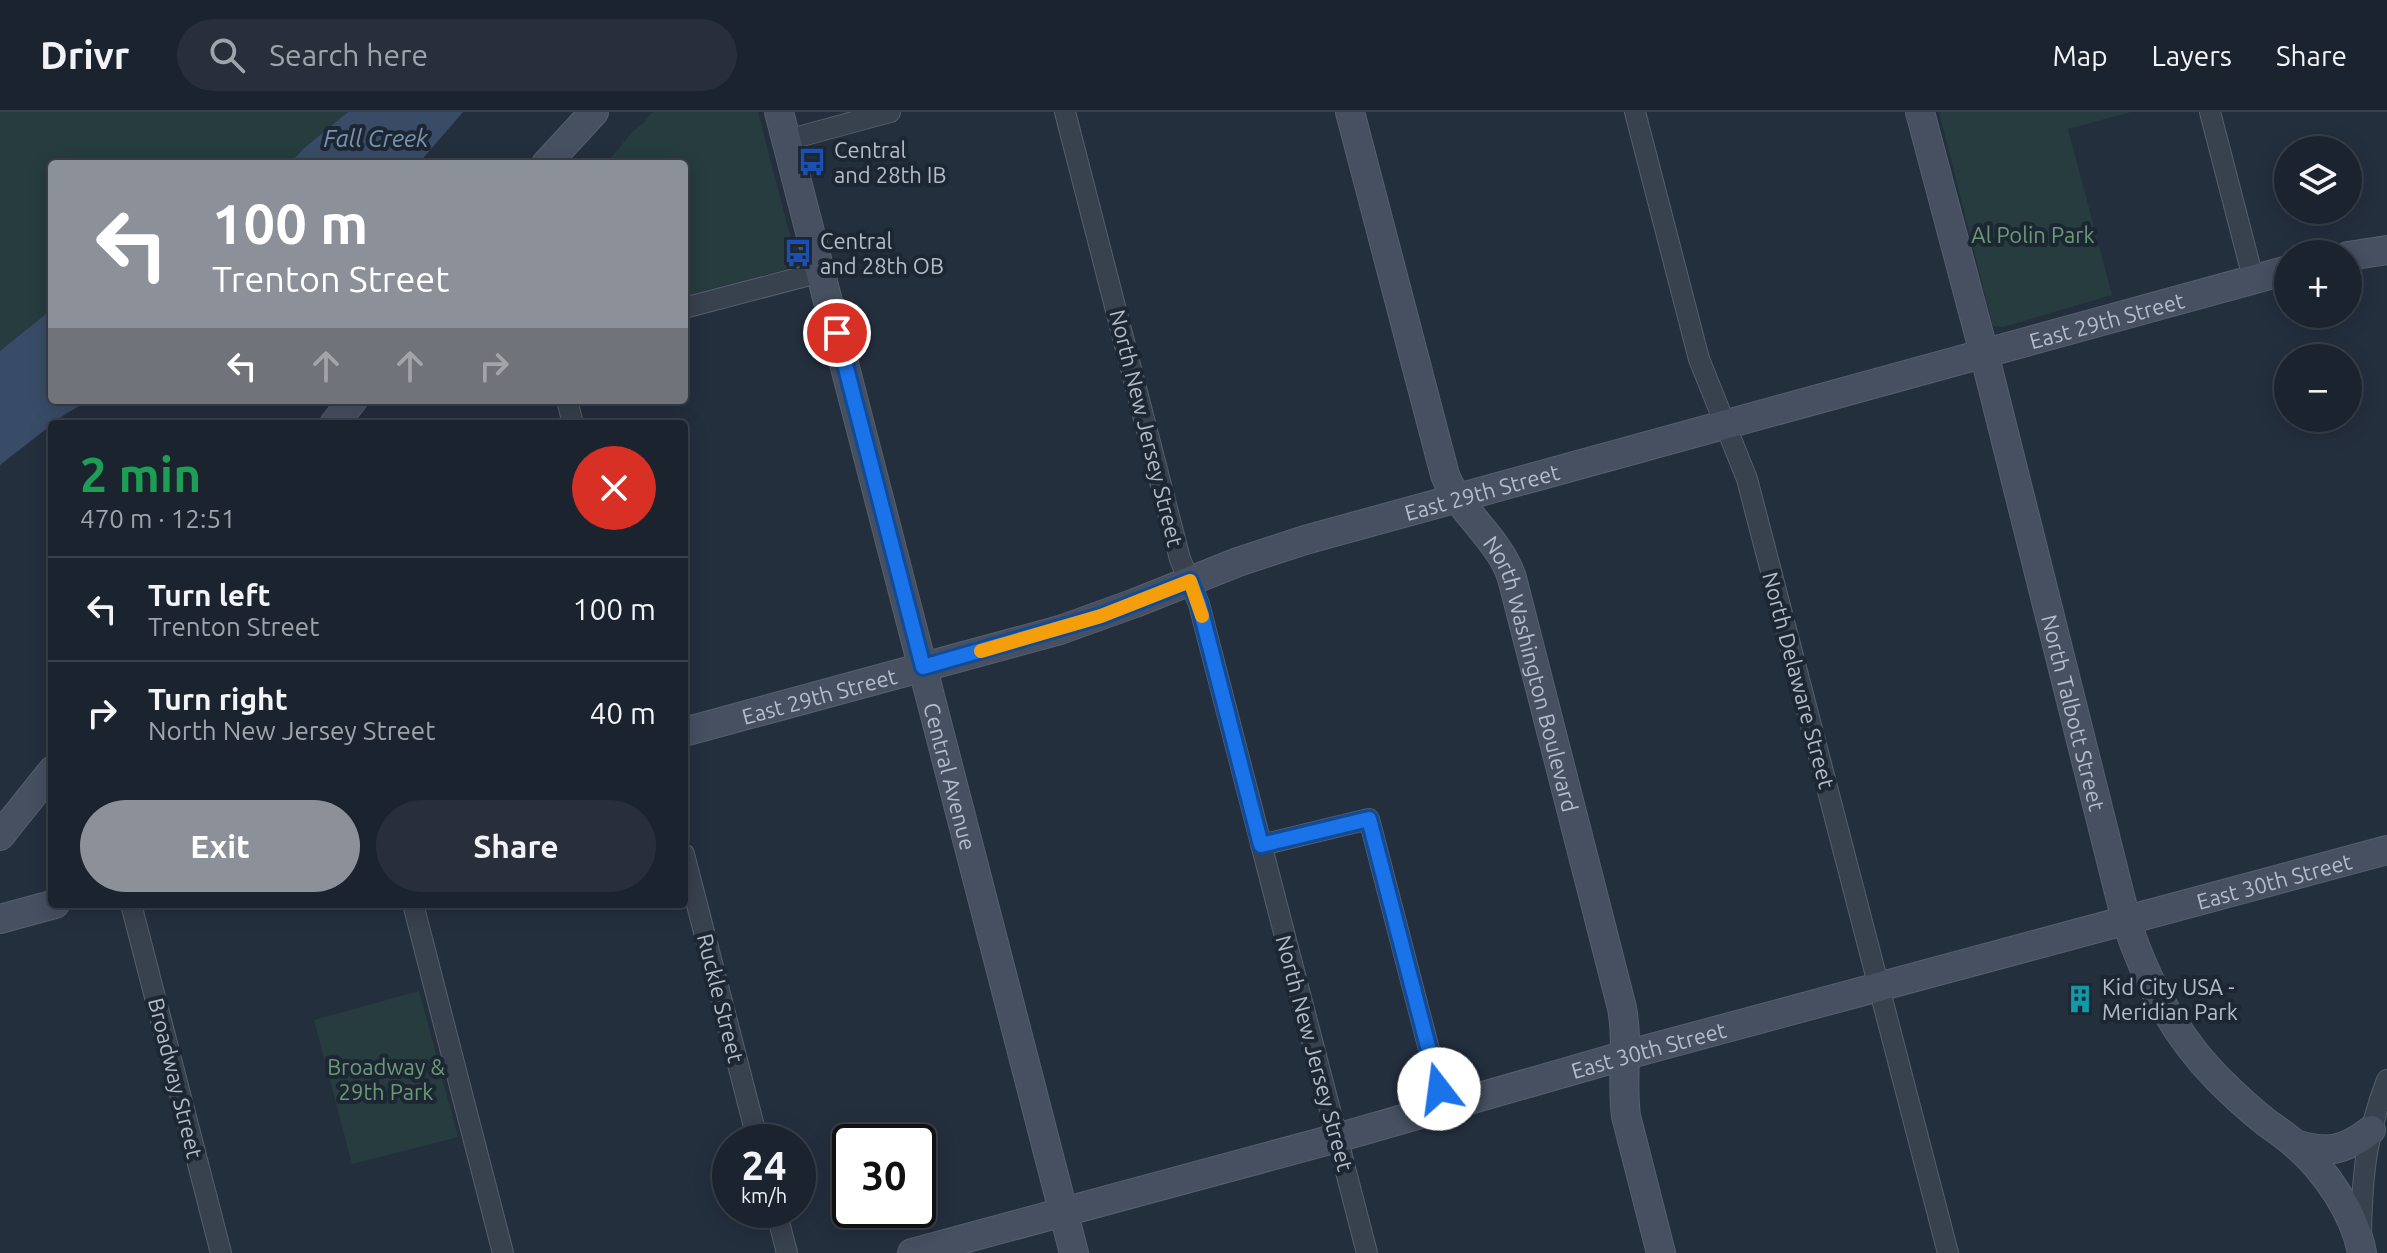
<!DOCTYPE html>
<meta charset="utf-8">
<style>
:root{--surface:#1b232e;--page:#282f3a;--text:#f1f3f6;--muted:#a0a4aa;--line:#39404a;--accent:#8c9099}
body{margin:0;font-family:Ubuntu,sans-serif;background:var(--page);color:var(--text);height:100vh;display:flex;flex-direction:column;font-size:30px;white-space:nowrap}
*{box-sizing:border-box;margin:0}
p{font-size:26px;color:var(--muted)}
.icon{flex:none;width:44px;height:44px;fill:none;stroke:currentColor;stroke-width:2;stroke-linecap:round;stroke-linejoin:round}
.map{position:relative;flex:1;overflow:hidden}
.side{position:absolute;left:48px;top:308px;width:640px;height:488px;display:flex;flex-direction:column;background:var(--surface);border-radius:8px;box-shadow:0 4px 20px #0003,0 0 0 2px var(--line)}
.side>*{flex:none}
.guide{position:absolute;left:48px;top:48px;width:640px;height:244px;border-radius:8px;box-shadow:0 4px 20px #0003,0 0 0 2px var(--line);background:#8c9099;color:#fff;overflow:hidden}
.fabs{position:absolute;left:2274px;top:24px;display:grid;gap:16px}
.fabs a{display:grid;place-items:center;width:88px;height:88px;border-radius:50%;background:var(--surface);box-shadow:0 4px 20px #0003,0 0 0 2px var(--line);font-size:40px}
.speed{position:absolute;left:712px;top:1012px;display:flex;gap:16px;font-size:40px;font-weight:700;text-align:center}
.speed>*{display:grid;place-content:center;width:104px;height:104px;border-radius:50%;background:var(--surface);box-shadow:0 4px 20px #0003,0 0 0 2px var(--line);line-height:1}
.speed small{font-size:20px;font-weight:400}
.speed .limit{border:4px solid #111;border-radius:12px;background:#fff;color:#111}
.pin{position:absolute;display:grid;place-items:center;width:68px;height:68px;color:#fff;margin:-34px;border:4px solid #fff;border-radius:50%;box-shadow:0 2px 8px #0007}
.me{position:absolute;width:88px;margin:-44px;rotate:345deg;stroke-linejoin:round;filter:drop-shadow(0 0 6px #0008)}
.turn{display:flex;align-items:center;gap:28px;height:168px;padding:0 32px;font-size:36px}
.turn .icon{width:104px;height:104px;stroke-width:2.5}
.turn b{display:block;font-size:56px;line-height:68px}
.lanes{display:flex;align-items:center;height:76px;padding:0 32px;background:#0003;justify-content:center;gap:40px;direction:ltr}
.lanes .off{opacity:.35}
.round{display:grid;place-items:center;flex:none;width:84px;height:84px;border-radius:42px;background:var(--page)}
.headline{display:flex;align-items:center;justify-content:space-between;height:136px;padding:0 32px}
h1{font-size:48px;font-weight:600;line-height:60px;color:#1e9e55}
.cta{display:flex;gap:16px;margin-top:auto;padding:16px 32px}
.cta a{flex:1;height:92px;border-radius:48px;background:var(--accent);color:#fff;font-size:32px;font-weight:600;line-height:92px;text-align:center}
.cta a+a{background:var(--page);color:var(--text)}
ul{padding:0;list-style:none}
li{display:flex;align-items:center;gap:24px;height:104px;padding:0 32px;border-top:2px solid var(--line)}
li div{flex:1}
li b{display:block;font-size:30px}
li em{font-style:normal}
header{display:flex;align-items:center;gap:48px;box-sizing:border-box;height:112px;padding:0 40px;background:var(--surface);border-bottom:2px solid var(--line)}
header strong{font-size:38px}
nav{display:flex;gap:44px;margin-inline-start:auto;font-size:28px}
.search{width:560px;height:72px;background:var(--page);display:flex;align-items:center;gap:20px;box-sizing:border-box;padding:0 28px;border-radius:44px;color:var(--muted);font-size:30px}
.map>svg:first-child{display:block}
.green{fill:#263c3f}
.water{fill:#394c67}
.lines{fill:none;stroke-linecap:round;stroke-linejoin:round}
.street-casing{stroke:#565f6c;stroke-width:22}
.secondary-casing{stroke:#565f6c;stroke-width:30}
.street{stroke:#38414e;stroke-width:20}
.secondary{stroke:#465061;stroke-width:28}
.route-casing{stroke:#114b97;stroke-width:20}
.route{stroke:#1a73e8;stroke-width:14}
.slow{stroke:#f59e0b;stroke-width:14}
.labels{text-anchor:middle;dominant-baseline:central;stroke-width:8;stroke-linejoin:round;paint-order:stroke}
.poi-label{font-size:22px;fill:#b4bcc9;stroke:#1d2633;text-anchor:start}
.park-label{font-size:22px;fill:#6b9a76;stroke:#1d2633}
.street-label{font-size:22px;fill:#b4bcc9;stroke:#1d2633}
.water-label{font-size:24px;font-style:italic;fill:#7c92b1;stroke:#1d2633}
</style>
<header>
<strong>Drivr</strong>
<div class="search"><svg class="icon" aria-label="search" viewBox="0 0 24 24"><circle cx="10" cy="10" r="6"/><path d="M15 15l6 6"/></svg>Search here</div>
<nav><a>Map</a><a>Layers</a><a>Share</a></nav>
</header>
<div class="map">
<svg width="2387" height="1141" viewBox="0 0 2387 1141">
<rect width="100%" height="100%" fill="#242f3e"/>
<path class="green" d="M0,0H348L303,37L289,52H52V197L0,239Z
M653,0H758L798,154L684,184V52H606L633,19L646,9L645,7Z
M1939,0H2131L2068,17L2112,183L2003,215L1993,214Z
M419,879L458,1025L352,1052L314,908Z"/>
<path class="water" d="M348,0H463L418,52H289L303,37Z
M52,197V288H89L64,303L0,353V239Z"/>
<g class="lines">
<defs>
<path id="street" d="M1065,0L1180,447L1199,492L1367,1141
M1635,0L1699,247L1747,367L1948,1141
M2210,0L2253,166
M787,28L890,0
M684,196L821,160
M567,288L573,312
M1261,733L1369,707L1444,995
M684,742L758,1030
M131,792L221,1141
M413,792L503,1141
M776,1098L787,1141
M2361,1123C2362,1065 2366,1022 2387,968"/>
<g id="secondary">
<path id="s1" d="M779,0L1074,1141"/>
<path id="s2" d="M1350,0L1445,363C1460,401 1499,426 1512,466L1622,896C1629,933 1621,968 1626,1004L1661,1141"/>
<path id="s3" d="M1920,0L1984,241L2126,808C2145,867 2174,922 2217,966C2233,982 2249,997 2267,1011C2277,1018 2287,1025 2296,1033C2326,1059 2355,1102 2362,1141"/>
<path d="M546,52L594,0"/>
<path d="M2348,144L2387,138"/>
<path d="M334,312L353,288"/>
<path id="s4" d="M684,620L1060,518L1135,491L1238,450L1305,428L2288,158"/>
<path d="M0,724L52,659"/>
<path d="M0,807L55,792"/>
<path d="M2295,1032C2328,1042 2344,1039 2371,1018"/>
<path id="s5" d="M912,1141L1337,1026L1626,943L2387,738"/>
</g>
</defs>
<use href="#street" class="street-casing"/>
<use href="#secondary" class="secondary-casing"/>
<use href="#street" class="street"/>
<use href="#secondary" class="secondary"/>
</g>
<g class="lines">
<defs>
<path id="route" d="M837,221L923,555L1101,504L1190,469L1199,492L1261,733L1369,707L1439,977"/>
</defs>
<use href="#route" class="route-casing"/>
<use href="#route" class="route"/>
<path class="slow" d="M981,539L1101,504L1190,469L1202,504"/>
</g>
<defs>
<symbol id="bus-bare" viewBox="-9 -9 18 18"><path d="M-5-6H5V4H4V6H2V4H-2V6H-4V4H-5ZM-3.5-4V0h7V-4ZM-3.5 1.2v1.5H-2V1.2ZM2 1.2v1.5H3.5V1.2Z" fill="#1a4fb4" stroke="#1d2633" stroke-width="2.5" paint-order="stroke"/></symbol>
<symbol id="building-bare" viewBox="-9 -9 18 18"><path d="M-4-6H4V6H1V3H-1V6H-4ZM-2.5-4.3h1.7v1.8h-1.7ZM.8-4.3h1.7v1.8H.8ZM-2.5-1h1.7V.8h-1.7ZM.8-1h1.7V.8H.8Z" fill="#0f9aa8" stroke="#1d2633" stroke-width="2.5" paint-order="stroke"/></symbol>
</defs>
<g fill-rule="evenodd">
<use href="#bus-bare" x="792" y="30" width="40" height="40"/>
<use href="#bus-bare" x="778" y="121" width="40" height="40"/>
<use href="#building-bare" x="2060" y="867" width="40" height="40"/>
</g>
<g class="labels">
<g class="poi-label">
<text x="834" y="37">Central<tspan x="834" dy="25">and 28th IB</tspan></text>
<text x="820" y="128">Central<tspan x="820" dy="25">and 28th OB</tspan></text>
<text x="2102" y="874">Kid City USA -<tspan x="2102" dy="25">Meridian Park</tspan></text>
</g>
<g class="park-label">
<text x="2033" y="122">Al Polin Park</text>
<text x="386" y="954">Broadway &amp;<tspan x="386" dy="25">29th Park</tspan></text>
</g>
<g class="street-label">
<text stroke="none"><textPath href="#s4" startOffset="1482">East 29th Street</textPath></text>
<text transform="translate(1147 316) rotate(76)">North New Jersey Street</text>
<text stroke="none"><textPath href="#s4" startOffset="834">East 29th Street</textPath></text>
<text stroke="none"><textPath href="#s2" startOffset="596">North Washington Boulevard</textPath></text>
<text transform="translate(1799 568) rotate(75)">North Delaware Street</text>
<text stroke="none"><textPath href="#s4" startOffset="140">East 29th Street</textPath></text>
<text stroke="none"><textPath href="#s3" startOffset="620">North Talbott Street</textPath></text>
<text stroke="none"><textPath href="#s1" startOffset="686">Central Avenue</textPath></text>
<text stroke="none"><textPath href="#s5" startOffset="1412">East 30th Street</textPath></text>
<text transform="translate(721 886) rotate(76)">Ruckle Street</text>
<text stroke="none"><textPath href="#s5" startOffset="764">East 30th Street</textPath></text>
<text transform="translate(1315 941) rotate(75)">North New Jersey Street</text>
<text transform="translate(176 966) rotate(76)">Broadway Street</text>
</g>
<g class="water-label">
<text x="376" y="26">Fall Creek</text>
</g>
</g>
</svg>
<div class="fabs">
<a><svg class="icon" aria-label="layers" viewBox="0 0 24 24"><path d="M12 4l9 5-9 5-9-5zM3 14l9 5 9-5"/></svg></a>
<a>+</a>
<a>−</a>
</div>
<div class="speed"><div>24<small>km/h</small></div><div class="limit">30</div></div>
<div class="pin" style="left:837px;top:221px;background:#d93025"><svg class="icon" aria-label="arrive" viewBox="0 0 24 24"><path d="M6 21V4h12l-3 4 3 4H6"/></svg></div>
<svg class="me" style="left:1439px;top:977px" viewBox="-20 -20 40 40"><circle r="19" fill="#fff"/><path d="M0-13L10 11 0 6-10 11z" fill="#1a73e8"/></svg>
<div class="guide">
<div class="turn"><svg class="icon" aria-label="left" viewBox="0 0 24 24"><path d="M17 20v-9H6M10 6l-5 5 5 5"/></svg><div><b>100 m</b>Trenton Street</div></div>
<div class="lanes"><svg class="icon" aria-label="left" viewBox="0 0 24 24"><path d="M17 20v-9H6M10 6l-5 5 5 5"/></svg><svg class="icon off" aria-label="ahead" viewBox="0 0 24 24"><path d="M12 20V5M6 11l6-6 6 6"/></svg><svg class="icon off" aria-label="ahead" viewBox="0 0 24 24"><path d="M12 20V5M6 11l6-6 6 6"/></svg><svg class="icon off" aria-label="right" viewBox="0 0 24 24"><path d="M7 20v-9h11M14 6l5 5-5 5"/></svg></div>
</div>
<section class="side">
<div class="headline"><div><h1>2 min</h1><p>470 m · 12:51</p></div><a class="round" style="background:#d93025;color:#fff"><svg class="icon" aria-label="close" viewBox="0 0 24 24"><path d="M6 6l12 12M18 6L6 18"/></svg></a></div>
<ul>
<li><svg class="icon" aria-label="left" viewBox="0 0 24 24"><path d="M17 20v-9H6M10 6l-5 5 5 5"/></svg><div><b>Turn left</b><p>Trenton Street</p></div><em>100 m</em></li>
<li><svg class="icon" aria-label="right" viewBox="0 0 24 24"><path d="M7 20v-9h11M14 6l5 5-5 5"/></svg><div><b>Turn right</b><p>North New Jersey Street</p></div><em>40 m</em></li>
</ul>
<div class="cta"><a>Exit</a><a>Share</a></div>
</section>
</div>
